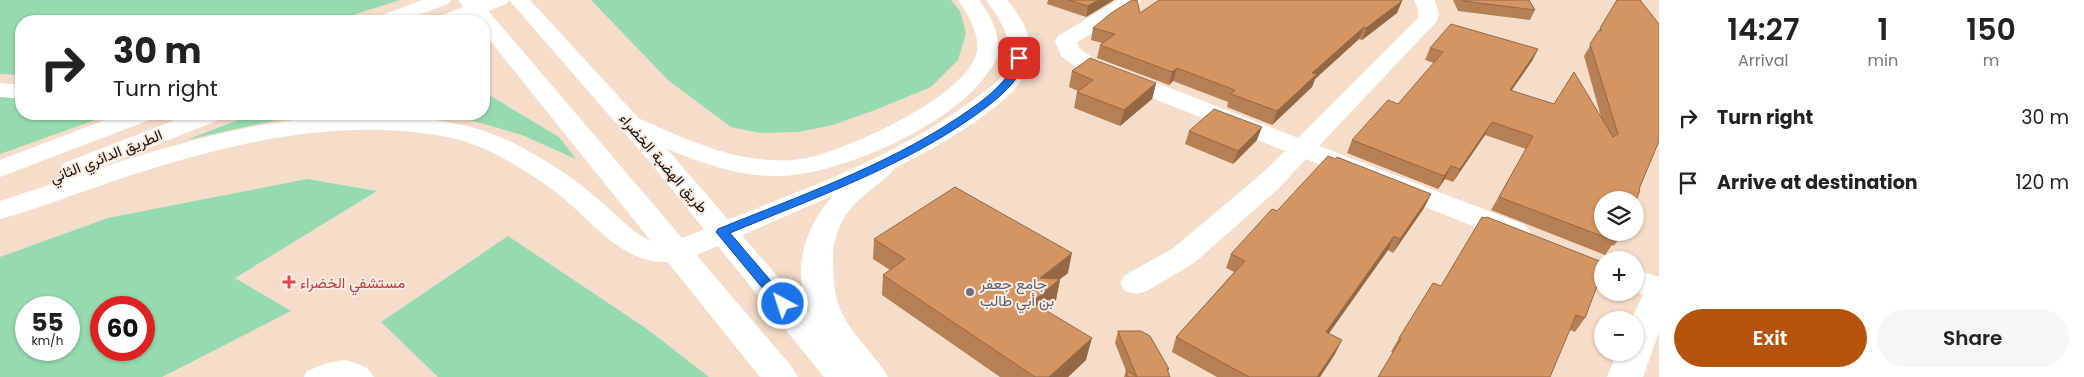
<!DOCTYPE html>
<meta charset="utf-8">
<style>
:root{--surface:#fff;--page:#f6f6f6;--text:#222;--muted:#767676;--accent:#b45309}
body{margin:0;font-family:Poppins,Vazirmatn,sans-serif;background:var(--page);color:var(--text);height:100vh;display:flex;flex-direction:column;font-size:19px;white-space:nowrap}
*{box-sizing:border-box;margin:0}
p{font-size:16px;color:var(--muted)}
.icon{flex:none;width:28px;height:28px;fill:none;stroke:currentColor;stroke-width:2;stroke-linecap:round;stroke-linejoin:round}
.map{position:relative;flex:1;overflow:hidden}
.sheet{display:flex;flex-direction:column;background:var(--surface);width:425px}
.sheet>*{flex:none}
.banner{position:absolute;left:15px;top:15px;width:475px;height:105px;border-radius:20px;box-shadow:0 1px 4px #0004;background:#fff;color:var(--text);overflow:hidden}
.buttons{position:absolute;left:1594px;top:191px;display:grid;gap:10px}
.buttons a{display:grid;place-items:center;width:50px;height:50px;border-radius:50%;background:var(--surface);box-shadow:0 1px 4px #0004;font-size:25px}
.speed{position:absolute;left:15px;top:296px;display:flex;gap:10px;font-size:25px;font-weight:700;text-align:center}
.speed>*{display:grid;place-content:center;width:65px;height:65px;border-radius:50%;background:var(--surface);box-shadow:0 1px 4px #0004;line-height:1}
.speed small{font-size:12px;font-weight:400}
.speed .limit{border:8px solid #d22;background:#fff;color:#111}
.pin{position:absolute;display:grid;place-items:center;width:42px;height:42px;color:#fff;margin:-21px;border-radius:10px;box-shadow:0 2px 8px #0006}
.me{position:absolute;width:55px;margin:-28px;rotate:320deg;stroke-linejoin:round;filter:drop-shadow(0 0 4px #0008)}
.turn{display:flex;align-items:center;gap:18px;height:105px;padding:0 15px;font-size:22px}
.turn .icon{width:65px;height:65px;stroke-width:2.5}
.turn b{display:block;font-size:35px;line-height:42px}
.eta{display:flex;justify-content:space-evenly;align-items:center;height:85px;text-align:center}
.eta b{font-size:30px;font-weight:600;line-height:35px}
.action{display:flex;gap:10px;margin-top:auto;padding:10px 15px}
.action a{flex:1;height:58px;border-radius:30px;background:var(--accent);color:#fff;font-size:20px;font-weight:600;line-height:58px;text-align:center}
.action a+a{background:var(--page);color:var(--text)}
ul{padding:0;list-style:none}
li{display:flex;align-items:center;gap:15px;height:65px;padding:0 15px}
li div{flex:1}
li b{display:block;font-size:19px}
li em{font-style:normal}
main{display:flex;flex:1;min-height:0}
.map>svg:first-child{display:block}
.green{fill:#96dbaf;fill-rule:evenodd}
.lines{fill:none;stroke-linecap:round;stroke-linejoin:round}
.lane{fill:#fff;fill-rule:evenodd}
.street{fill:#fff;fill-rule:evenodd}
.secondary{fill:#fff;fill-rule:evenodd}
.primary{fill:#fff;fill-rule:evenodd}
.highway{fill:#fff;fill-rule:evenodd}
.wall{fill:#b78054}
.shaded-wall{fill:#956845}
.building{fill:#d59562;stroke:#956845}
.route{fill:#1a73e8;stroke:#114b97}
.health-dot{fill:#e0444e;stroke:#fbece1;stroke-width:2}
.worship-dot{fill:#6b7280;stroke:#fbece1;stroke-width:2}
.labels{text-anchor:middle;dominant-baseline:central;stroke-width:4;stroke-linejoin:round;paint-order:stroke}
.street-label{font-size:15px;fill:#160e08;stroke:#fbece1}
.health-label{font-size:15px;fill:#be3a42;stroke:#fbece1;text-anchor:start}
.worship-label{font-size:15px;fill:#5b616d;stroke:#fbece1;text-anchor:start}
</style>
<main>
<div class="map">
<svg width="1659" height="377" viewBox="0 0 1659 377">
<rect width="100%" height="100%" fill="#f6ddca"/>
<path class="green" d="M0,0H400L334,21H21V75L0,74Z
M591,0H951L960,11L966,33L958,60L931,87L875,110L833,125L798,132L760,133L731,127L669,81Z
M484,92L559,137L576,159L522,135L449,114H484Z
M0,96L21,98V114H112L0,154Z
M254,114H320L281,119L186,140Z
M307,179L377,191L235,278L291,311L162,377H0V257L108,218ZM26,308H69V350H26ZM101,308H144V350H101Z
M508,236L647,329L709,377H438L381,322Z"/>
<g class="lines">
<path class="lane" d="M346,360L366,367L374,377H304L307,371C319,366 332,361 346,360Z"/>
<path class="street" d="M1118,0H1142L1139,4L1081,40L1077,42L1079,48L1093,58L1298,138L1418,18V9L1414,0H1434C1438,8 1441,16 1435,23L1319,146L1525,225L1530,232L1525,239L1515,241L1505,239L1306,159L1278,189L1194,263L1147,291L1136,294L1125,291L1120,283L1125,275L1172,249L1258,177L1285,151L1077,68L1061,56L1055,41L1058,36Z
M1635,269L1659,277V300L1635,292Z"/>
<path class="secondary" d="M1659,281V332L1643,377H1607L1617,352H1635V320H1631L1648,284Z"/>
<path class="primary" d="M458,0H479L792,367L798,377H760L484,33V21H475Z
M509,0H530L667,149L810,314C786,260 813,209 854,175C867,164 877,154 894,158L898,164C885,183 860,194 846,215C836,230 832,248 833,266C834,277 834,290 837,300C845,330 873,351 888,377H824L649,161Z"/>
<path class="highway" d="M422,0H451L448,4L402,21H374L377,17Z
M481,0H509L506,4L463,21H435L438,17Z
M958,0H979C990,14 1000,33 998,52C997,60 993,66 988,72C954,125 835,178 773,176C720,175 670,150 622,129L619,124L622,119L631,117L640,119C682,137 726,159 773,160C785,161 798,160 811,157C853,147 955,100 974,60C984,39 969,16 958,0Z
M986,0H1007C1022,17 1036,42 1029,65C1023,85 1005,99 990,111C933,154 868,181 802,209C764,226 726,242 688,259C628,275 598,225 557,193C525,169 487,145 447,137C333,115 219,146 111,182C74,194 38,209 0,219V201L73,177L64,175L60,169L64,163L191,114H224L221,119L96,169C197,137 299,108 406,117C436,119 467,124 495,135C511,141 527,150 542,159C563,171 582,185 600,201C617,214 633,235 654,242C660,243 667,242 673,242C774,199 884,166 973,100C985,91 1002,81 1007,65C1015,39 1000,20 986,0Z
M0,83L21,85V99L0,97Z
M121,114H155L152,119L0,177V160Z"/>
</g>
<path class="wall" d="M1048,0H1114L1086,17L1047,4Z
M1453,0H1529L1535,10L1530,20L1458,11Z
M1617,0H1640L1602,232H1623L1614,246L1612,245L1605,255L1491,210L1526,149L1485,135L1453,182L1445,179L1438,189L1347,153L1352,140L1398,104L1434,63L1425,60L1430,48L1538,49L1532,61L1511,91L1554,104L1601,117L1584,56Z
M1402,1L1397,13L1362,40L1359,39L1315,79L1312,87L1272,125L1227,107L1228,102L1173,81L1169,85L1097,58L1100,45L1102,43L1091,40L1093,28L1140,13Z
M1072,71L1156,83L1152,99L1120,126L1074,108L1077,92L1078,91L1069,87Z
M1189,131L1257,140L1233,164L1185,144Z
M1431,194L1424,208L1393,253L1388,250L1329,333L1335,354L1320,377H1217L1172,352L1176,337L1234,272L1226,268L1231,254L1277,211Z
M1482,217L1585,318L1575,332L1570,330L1393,353L1391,352L1399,338L1441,286Z
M874,239L1068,273L1060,279L1056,300L1044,309L1086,360L1068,377H1000L882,295L883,275L890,270L873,259Z
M1118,331L1169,369L1168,372L1170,377H1124L1126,371L1115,343Z"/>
<path class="shaded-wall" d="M1098,0H1114L1086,17L1088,6Z
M1402,1L1397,13L1362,40L1366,28Z
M1364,27L1359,39L1315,79L1312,87L1272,125L1277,111L1312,73Z
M1538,49L1532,61L1503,103L1510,90Z
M1177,68L1173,81L1169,85L1172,72Z
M1156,83L1152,99L1120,126L1124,110Z
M1492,122L1485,135L1453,182L1460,169Z
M1262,127L1257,140L1233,164L1238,151Z
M1451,166L1445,179L1438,189L1444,176Z
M1431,194L1424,208L1393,253L1400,239Z
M1394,236L1388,250L1320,346L1326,332Z
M1072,253L1068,273L1060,279L1056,300L1028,323L1032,302L1040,278Z
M1092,338L1086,360L1068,377H1049Z
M1342,340L1335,354L1320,377H1317Z"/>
<path class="building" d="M1069,0H1098L1088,6Z
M1132,0H1137L1140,13L1159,0H1402V1L1366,28L1364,27L1312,73L1317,74L1277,111L1231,94L1235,90L1177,68L1172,72L1100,45L1115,34L1093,28L1111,13Z
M1462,0H1529L1535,10L1463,1Z
M1617,0H1640L1659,24V141L1639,189L1640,190L1635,203V200H1602V232H1618L1615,241L1499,197L1533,136L1492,122L1460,169L1451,166L1444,176L1352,140L1388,100L1398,104L1443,52L1430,48L1451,24L1538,49L1510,90L1554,104L1574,72L1613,137L1618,134L1590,44L1599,30L1602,31L1600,28Z
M1090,58L1156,83L1124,110L1077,92L1093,80L1072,71Z
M1214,109L1262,127L1238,151L1189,131Z
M1328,156L1336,159L1337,157L1431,194L1400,239L1394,236L1326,332L1342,340L1317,377H1249L1176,337L1245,261L1231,254L1272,209L1277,211Z
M955,187L1072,253L1040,278L1060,279L1032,302L1092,338L1049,377H1035L883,275L905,259L874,239Z
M1482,217L1485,218L1487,217L1602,262V273L1585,318L1576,315L1550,377H1378L1401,339L1399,338L1433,283L1441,286Z
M1118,331H1141L1150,336L1169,369H1167L1170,377H1128L1126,370L1137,377Z"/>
<path class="route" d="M1019,55L1024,58C1022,63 1021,70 1018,76C1005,95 983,110 964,123C892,171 809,200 730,233L788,301L790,304L788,308H779L716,232L718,229C799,196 883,167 956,119C974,107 995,93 1008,75C1011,70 1013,63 1015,58Z"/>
<path class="health-dot" d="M286.5 274.5h5v5h5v5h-5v5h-5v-5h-5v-5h5z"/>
<circle class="worship-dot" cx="970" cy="292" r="5"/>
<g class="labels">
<g class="street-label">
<text transform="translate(106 156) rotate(-22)">الطريق الدائري الثاني</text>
<text transform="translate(664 163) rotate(49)">طريق الهضبة الخضراء</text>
</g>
<g class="health-label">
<text x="300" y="282">مستشفي الخضراء</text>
</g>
<g class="worship-label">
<text x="980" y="283">جامع جعفر<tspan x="980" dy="17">بن أبي طالب</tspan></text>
</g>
</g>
</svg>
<div class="buttons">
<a><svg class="icon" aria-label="layers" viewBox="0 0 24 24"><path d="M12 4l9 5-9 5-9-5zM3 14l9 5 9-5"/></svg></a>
<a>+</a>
<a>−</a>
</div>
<div class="speed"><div>55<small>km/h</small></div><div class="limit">60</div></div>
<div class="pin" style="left:1019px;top:58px;background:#d93025"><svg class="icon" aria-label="arrive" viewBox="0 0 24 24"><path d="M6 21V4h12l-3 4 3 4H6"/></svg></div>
<svg class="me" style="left:783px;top:304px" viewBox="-20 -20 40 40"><circle r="17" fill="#1a73e8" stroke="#fff" stroke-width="3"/><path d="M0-11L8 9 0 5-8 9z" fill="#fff"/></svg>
<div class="banner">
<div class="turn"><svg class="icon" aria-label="right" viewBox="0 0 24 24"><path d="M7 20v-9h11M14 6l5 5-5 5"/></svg><div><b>30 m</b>Turn right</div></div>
</div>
</div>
<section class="sheet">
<div class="eta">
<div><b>14:27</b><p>Arrival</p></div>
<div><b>1</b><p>min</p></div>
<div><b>150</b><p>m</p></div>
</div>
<ul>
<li><svg class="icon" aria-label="right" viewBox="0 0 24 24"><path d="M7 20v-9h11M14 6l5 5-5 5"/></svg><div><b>Turn right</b></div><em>30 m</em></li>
<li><svg class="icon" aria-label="arrive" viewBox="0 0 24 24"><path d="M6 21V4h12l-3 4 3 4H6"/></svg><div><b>Arrive at destination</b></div><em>120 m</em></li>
</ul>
<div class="action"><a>Exit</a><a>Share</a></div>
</section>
</main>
